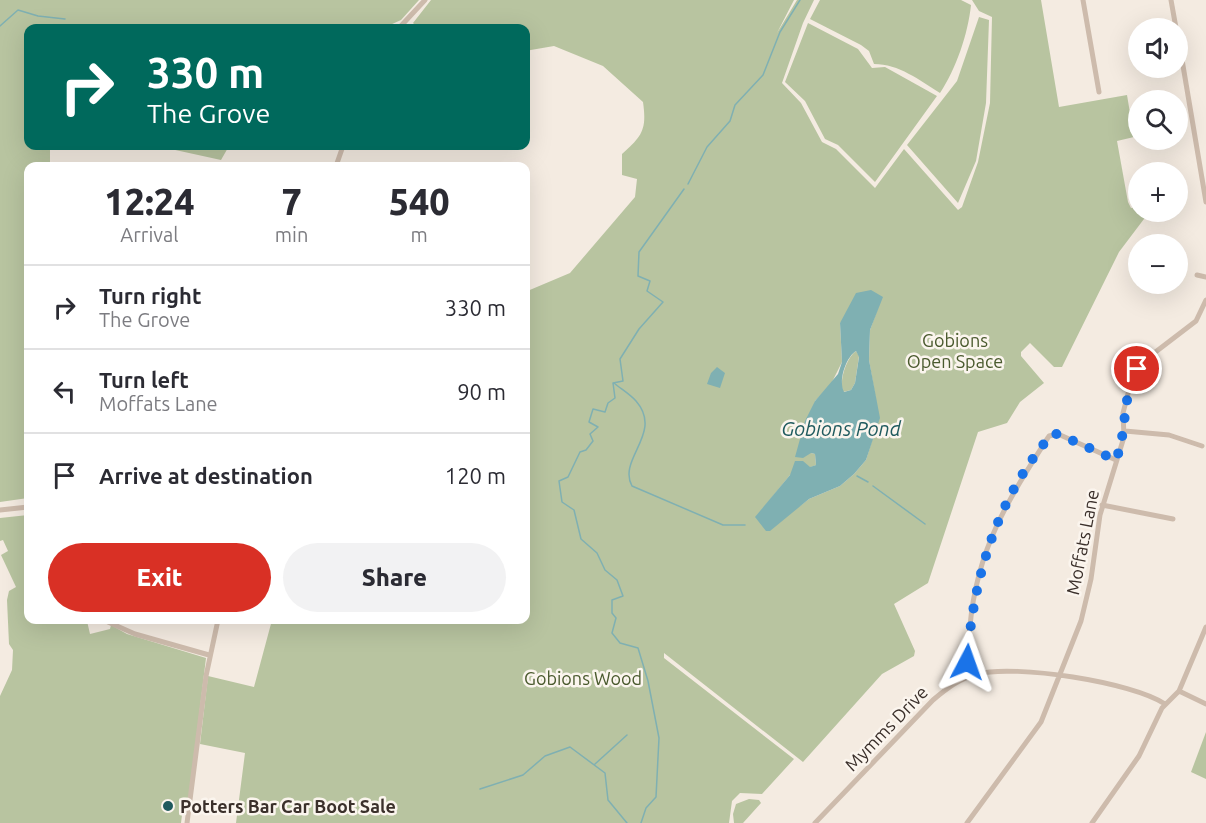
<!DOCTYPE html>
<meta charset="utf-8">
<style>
:root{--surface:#fff;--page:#f2f2f3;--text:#2b2b33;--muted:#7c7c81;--line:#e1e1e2;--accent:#d93025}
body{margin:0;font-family:Ubuntu,sans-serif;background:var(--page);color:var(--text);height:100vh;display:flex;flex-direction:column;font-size:22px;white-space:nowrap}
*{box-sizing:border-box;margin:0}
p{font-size:20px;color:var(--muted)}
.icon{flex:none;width:33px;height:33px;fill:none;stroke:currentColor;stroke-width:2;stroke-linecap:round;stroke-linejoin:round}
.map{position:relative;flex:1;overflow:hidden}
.details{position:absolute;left:24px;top:162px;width:506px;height:462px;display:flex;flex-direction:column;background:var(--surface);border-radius:12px;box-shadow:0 6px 24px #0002}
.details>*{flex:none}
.guide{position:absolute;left:24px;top:24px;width:506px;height:126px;border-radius:12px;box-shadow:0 6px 24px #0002;background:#00695c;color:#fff;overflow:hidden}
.buttons{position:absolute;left:1128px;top:18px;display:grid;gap:12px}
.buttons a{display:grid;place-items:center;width:60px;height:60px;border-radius:50%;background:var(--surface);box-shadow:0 6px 24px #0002;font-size:30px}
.pin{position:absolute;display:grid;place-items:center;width:51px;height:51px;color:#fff;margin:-26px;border:3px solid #fff;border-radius:50%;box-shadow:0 2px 6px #0007}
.me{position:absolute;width:66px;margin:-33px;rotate:4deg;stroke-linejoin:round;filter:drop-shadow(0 0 4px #0008)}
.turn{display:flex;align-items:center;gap:21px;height:126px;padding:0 24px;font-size:27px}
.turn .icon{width:78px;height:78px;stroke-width:2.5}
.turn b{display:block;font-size:42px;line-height:51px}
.eta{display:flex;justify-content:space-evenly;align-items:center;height:102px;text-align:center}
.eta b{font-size:36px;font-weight:800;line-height:42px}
.cta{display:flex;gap:12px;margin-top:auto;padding:12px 24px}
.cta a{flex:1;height:69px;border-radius:36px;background:var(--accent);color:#fff;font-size:24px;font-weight:800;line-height:69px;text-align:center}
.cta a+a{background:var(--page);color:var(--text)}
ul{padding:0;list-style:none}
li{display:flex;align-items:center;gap:18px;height:84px;padding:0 24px;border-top:2px solid var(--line)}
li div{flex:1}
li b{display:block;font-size:22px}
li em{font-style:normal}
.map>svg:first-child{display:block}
.green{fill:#b8c4a0;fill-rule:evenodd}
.water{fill:#7fb0b2;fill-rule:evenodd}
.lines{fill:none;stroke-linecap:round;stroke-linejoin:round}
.stream{stroke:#7fb0b2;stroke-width:1.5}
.minor{stroke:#cdbbac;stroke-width:5}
.route{stroke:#1a73e8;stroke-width:10;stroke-dasharray:0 18}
.poi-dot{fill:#1f5a5e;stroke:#fbf5ee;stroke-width:2}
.labels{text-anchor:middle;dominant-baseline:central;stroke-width:5;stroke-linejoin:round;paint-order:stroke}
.park-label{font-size:18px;fill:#4a5a2e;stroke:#fbf5ee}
.street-label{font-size:18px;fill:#3b302b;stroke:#fbf5ee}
.poi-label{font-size:18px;font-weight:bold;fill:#3b302b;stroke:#fbf5ee;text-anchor:start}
.water-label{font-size:20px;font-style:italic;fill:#1f5a5e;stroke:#fbf5ee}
</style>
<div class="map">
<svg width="1206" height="823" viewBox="0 0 1206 823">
<rect width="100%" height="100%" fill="#f4ebe1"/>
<path class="green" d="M0,0H419L401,20L390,25L389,28H28V146H50V166H28V498L0,502Z
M431,0H794L777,33L797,0H814L803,23L782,83L801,103L822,142L836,149L875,188L904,149L958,210L962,207L978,162L990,103L992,17L979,11L972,0H1041L1059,107L1127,95L1134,137L1117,141L1128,202L1131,208L1138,207V212L1158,213L1147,215L1119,252L1062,367H1054L1030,343L1021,352V356L1044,383L1020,402L1007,423L978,432L928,583L894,604L915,651L914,656L882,674L803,762L664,653V658L794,759L762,794L740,793L732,801L729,823H236L245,753L200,744L208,676L254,687L272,620H525V292L570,273L635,197L637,179L622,175V154C642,136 647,130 643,102L603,66L554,46L525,51V28H418L413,23ZM882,297L870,330L869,360L879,418L866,460L854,474L840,486L809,499L800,506L756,517L790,475L816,465L815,454L811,453L815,401L831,384L842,362L840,323Z
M820,0H961L971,5C968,34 956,69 940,93C919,80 899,64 874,64L869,51L861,45L810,19Z
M979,17L989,20L986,103L976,161L958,203L907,145L957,81Z
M808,23L858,49L872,68L885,67L937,96L875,182L838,145L825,139L805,101L785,82Z
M157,146H229L221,160Z
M856,351L859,356L855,383L851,390L843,392C839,381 846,358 856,351Z
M28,515V620H95L87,621L90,634L110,629L111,625L127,634L206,658L188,807H183L181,823H0V696L12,670L13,650L9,644L7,600L9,591L16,587L1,555L8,551L3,540L0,541V518Z
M1206,732V779L1191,772Z
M749,799L759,800L761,803L743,823H734L733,814L736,804Z"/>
<path class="water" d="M871,290L883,297L870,330L869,360L880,418L866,460L854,474L840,486L809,499L770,531H766L755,517L790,475L795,461H803L810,467L816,465L815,454L811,453L803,458L795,457L805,421L815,401L838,374L842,362L840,323L856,293ZM856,351L859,357L855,383L851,390L844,392C838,381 846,357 856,351Z
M717,367L725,373L720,388L707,384L711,373Z"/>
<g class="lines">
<path class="stream" d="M0,26L18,10L38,16L65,19
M688,184L707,147L730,121L735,105L763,75L780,32L800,0
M614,383C621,389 630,394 636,401C664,433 617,459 632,486L723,525H745
M857,476L868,482
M873,486L925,524
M595,764L627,735
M480,789L523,775L545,756L570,747L605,773L608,800L627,823
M641,823L646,808L656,797L659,738L648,681L638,648L620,643L612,633L616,618L612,613V600L623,596L617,580L605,570L597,553L581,539L574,510L562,502L559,481L568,477L580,452L586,450L593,441L590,434L598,427L589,422L593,409L605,412L608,403L615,398L613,383L623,381L620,359L639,329L663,302L647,291L650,281L638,276L639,252L684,189"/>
<path class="minor" d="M1083,0L1099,92
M1171,0L1176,28
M399,28L425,0
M1178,36L1206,202
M336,166L343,146
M1197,275L1206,277
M1125,431L1169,435L1202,446
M1102,505L1173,519
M0,510L28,507
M108,622L135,634L209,655
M970,677C965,660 968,643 970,626C977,548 1008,500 1049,436L1058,434L1116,460
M1179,691L1206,704
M187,823L206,676L218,620
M815,823L933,700C946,689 960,678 977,674C1015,664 1132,682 1165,704
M967,823L1041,722L1081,621L1091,579L1100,515L1124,437L1123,413L1131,382L1145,360L1196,321L1206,300
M1092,823L1139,756L1162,708L1179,691L1206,627"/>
</g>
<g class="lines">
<path class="route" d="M967,662C973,579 996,499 1052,434H1058L1116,460C1128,427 1121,402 1137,369"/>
</g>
<circle class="poi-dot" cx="168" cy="806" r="6"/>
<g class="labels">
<g class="park-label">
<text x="955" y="340">Gobions<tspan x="955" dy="21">Open Space</tspan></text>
<text x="583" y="678">Gobions Wood</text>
</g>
<g class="street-label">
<text transform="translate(1082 542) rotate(-79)">Moffats Lane</text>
<text transform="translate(886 728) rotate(-46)">Mymms Drive</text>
</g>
<g class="poi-label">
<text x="180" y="806">Potters Bar Car Boot Sale</text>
</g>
<g class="water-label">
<text x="841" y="428">Gobions Pond</text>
</g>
</g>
</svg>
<div class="buttons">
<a><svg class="icon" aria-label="sound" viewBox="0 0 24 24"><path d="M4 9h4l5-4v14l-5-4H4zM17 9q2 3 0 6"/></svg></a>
<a><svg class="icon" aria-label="search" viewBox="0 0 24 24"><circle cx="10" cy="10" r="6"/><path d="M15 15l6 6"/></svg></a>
<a>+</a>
<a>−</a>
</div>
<div class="pin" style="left:1137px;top:369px;background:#d93025"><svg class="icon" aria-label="arrive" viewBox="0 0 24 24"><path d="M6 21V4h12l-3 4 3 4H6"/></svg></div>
<svg class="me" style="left:967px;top:662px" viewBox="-20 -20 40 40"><path d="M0-17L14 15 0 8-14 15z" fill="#1a73e8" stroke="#fff" stroke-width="4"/></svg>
<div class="guide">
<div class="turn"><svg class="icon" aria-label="right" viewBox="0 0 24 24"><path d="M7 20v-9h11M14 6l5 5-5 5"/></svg><div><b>330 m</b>The Grove</div></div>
</div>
<section class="details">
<div class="eta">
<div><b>12:24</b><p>Arrival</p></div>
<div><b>7</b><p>min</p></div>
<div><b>540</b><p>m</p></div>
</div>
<ul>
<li><svg class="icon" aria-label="right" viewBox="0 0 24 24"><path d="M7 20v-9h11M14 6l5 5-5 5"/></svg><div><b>Turn right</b><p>The Grove</p></div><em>330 m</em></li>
<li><svg class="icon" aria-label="left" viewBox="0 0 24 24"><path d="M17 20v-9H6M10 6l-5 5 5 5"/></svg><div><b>Turn left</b><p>Moffats Lane</p></div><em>90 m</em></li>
<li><svg class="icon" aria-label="arrive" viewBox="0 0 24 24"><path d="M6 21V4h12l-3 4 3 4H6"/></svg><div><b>Arrive at destination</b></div><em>120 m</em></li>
</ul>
<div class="cta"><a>Exit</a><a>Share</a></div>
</section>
</div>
